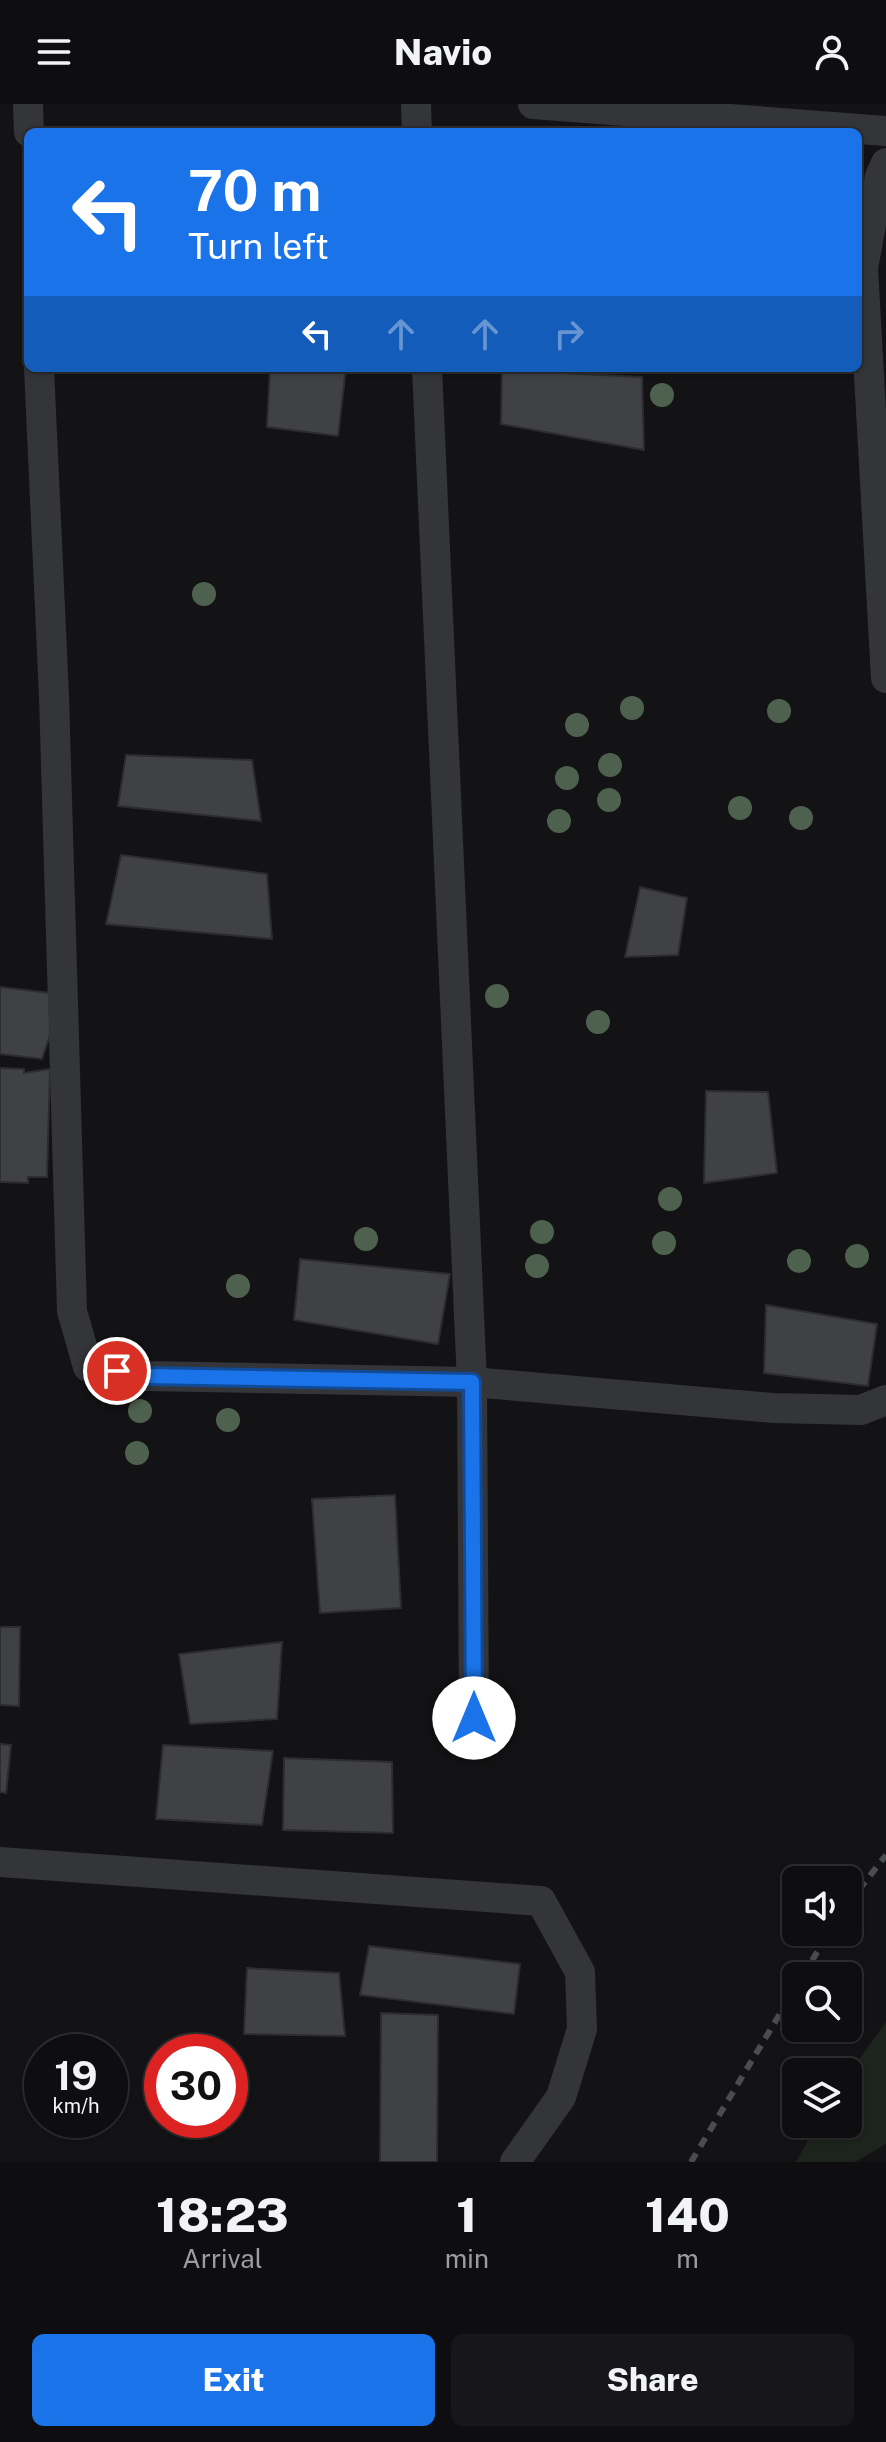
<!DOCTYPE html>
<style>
:root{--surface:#0e0e10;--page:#171719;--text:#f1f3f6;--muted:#9b9c9f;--line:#2e2e30;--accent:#1a73e8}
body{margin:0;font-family:"Public Sans",sans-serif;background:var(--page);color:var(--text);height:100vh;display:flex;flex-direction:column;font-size:30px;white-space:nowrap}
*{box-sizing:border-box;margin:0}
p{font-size:26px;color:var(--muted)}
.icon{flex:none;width:44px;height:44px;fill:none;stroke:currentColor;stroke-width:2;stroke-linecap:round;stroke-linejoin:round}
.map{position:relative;height:2058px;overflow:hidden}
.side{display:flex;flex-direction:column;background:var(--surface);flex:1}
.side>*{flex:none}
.top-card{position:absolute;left:24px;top:24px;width:838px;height:244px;border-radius:12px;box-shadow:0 2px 6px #0004,0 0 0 2px var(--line);background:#1a73e8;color:#fff;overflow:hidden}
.tools{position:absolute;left:782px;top:1762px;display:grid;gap:16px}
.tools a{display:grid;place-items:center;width:80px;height:80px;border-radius:12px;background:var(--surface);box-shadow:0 2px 6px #0004,0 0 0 2px var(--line);font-size:40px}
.speed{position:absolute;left:24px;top:1930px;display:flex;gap:16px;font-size:40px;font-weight:700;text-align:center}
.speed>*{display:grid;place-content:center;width:104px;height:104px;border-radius:50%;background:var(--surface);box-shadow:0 2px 6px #0004,0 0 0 2px var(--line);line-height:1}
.speed small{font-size:20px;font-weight:400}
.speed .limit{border:12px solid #d22;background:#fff;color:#111}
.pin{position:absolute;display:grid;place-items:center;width:68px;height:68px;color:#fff;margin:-34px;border:4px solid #fff;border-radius:50%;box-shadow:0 2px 8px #0007}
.me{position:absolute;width:88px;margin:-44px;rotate:0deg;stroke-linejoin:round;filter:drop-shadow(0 0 6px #0008)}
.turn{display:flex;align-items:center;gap:28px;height:168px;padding:0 32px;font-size:36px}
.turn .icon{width:104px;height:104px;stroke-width:2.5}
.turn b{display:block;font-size:56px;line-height:68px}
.lanes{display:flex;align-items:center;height:76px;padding:0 32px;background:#0003;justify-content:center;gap:40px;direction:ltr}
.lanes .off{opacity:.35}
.eta{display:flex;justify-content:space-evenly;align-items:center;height:136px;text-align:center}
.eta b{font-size:48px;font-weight:800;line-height:56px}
.cta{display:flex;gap:16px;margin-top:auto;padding:16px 32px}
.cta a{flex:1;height:92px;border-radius:12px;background:var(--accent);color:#fff;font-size:32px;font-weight:800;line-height:92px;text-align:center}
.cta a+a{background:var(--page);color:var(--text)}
header{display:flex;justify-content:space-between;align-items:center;height:104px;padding:0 32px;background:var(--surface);font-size:36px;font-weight:800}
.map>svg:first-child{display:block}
.green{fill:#1d241d}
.building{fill:#3f4145;stroke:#2d2d30;stroke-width:2}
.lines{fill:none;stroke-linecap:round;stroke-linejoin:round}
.minor{stroke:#343539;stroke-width:30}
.rail{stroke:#494c50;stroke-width:6;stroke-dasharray:10 8;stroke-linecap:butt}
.tree{fill:#4e614e}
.route-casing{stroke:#114b97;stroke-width:20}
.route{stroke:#1a73e8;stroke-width:14}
</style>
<header><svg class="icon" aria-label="menu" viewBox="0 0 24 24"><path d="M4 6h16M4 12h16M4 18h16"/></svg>Navio<svg class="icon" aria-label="person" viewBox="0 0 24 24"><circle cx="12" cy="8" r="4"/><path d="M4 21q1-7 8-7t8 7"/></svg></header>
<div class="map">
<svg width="886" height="2058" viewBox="0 0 886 2058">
<rect width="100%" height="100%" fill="#131315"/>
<path class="green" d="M886,1918V2040L855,2058H796L817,2020H848V1971Z"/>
<path class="building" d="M270,264H346L338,332L267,323Z
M502,266L642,273L644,346L501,320Z
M126,651L252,656L261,717L118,702Z
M121,751L267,770L272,835L106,820Z
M640,783L687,794L678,851L625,853Z
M0,883L50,889L54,919L42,955L0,950Z
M0,964L24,965V969L50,965L47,1073H28V1079L0,1078Z
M706,987L768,988L777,1069L704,1079Z
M300,1155L450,1170L438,1240L294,1216Z
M766,1201L877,1220L868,1282L764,1269Z
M395,1391L401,1504L320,1509L312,1395Z
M0,1523H20L19,1602L0,1601Z
M282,1538L277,1615L190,1620L179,1550Z
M0,1640L11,1641L6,1689L0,1688Z
M163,1641L273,1647L262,1721L156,1715Z
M284,1654L392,1658L393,1729L283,1726Z
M369,1842L520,1860L514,1910L360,1891Z
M247,1864L339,1869L345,1932L244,1930Z
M381,1909L438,1911L437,2058H380Z"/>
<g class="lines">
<path class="minor" d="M28,0L29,28
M416,0L417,28
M533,0L886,27
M886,59L880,72L863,164L886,574
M39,264L54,592L72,1207L88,1263L146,1272L472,1278L773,1304L861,1306L886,1296
M427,264L472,1278L474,1614
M0,1758L541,1797L580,1868L582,1925L561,1993L515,2058"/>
<path class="rail" d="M848,1800L886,1751
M803,1872L829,1828
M691,2058L796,1883"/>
</g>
<g class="tree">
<circle cx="662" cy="291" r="12"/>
<circle cx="204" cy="490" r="12"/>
<circle cx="632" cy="604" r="12"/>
<circle cx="779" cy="607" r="12"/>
<circle cx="577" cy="621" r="12"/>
<circle cx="610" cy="661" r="12"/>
<circle cx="567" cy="674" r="12"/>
<circle cx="609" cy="696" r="12"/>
<circle cx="740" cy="704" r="12"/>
<circle cx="801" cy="714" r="12"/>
<circle cx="559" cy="717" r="12"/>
<circle cx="497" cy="892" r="12"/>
<circle cx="598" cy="918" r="12"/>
<circle cx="670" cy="1095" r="12"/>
<circle cx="542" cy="1128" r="12"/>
<circle cx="366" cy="1135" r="12"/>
<circle cx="664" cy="1139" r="12"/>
<circle cx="857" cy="1152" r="12"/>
<circle cx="799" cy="1157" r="12"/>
<circle cx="537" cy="1162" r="12"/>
<circle cx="238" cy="1182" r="12"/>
<circle cx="140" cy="1307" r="12"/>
<circle cx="228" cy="1316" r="12"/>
<circle cx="137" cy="1349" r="12"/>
</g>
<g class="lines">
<defs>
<path id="route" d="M117,1267L146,1272L472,1278L474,1614"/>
</defs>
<use href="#route" class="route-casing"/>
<use href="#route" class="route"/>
</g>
</svg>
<div class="tools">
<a><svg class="icon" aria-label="sound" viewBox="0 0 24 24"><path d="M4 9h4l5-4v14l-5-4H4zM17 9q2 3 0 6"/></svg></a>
<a><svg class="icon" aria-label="search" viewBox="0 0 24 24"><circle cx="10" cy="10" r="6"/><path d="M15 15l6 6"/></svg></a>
<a><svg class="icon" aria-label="layers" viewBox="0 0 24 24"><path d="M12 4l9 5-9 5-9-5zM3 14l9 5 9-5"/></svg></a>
</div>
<div class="speed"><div>19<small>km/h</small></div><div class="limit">30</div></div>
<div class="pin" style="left:117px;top:1267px;background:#d93025"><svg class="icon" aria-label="arrive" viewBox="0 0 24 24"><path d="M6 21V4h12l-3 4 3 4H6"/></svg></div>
<svg class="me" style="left:474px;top:1614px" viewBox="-20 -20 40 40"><circle r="19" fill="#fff"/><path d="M0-13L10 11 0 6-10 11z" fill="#1a73e8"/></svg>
<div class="top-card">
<div class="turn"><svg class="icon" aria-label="left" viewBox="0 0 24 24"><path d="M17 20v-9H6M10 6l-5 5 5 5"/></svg><div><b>70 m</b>Turn left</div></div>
<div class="lanes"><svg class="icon" aria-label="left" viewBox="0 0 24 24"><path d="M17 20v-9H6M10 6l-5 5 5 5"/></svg><svg class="icon off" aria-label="ahead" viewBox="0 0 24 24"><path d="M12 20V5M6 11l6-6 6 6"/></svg><svg class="icon off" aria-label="ahead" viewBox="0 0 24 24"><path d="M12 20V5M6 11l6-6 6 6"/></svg><svg class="icon off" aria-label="right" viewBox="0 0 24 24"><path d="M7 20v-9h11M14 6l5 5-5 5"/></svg></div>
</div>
</div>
<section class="side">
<div class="eta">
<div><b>18:23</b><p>Arrival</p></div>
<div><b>1</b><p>min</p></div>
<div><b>140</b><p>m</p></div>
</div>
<div class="cta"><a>Exit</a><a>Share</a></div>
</section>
